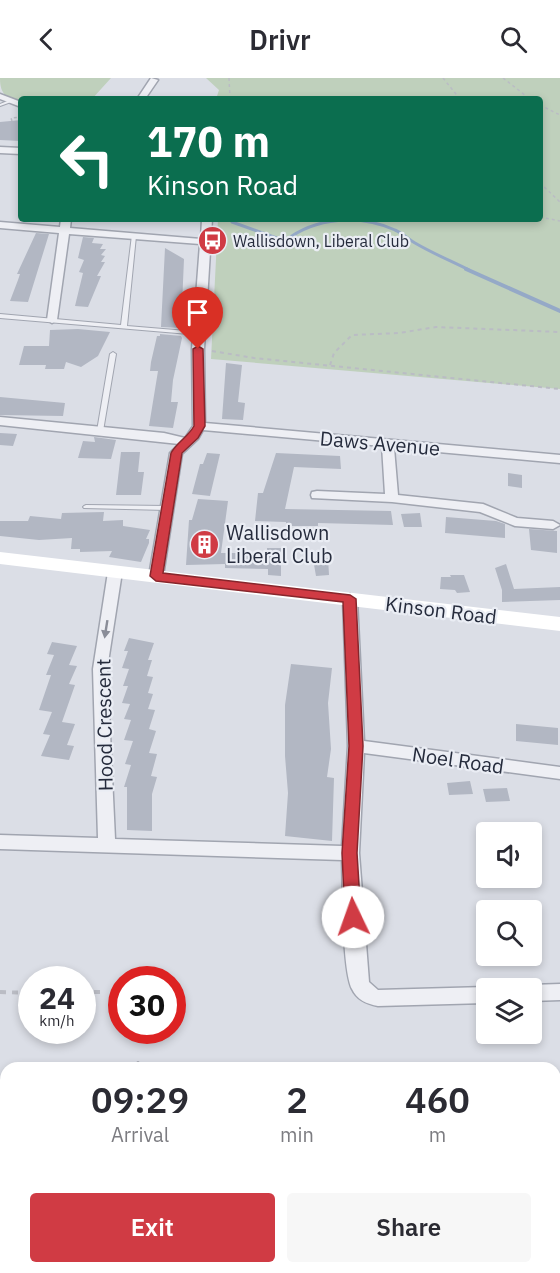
<!DOCTYPE html>
<style>
:root{--surface:#fff;--page:#f7f7f7;--text:#2b2b33;--muted:#7c7c81;--accent:#d03b44}
body{margin:0;font-family:"IBM Plex Sans",sans-serif;background:var(--page);color:var(--text);height:100vh;display:flex;flex-direction:column;font-size:22px;white-space:nowrap}
*{box-sizing:border-box;margin:0}
p{font-size:20px;color:var(--muted)}
.icon{flex:none;width:33px;height:33px;fill:none;stroke:currentColor;stroke-width:2;stroke-linecap:round;stroke-linejoin:round}
.map{position:relative;flex:1;overflow:hidden}
.drawer{position:absolute;left:0px;top:984px;width:561px;height:212px;display:flex;flex-direction:column;background:var(--surface);border-radius:18px 18px 0 0;box-shadow:0 3px 9px #0003}
.drawer>*{flex:none}
.guide{position:absolute;left:18px;top:18px;width:525px;height:126px;border-radius:6px;box-shadow:0 3px 9px #0003;background:#0b6e4f;color:#fff;overflow:hidden}
.fabs{position:absolute;left:476px;top:744px;display:grid;gap:12px}
.fabs a{display:grid;place-items:center;width:66px;height:66px;border-radius:6px;background:var(--surface);box-shadow:0 3px 9px #0003;font-size:30px}
.speed{position:absolute;left:18px;top:888px;display:flex;gap:12px;font-size:30px;font-weight:700;text-align:center}
.speed>*{display:grid;place-content:center;width:78px;height:78px;border-radius:50%;background:var(--surface);box-shadow:0 3px 9px #0003;line-height:1}
.speed small{font-size:15px;font-weight:400}
.speed .limit{border:9px solid #d22;background:#fff;color:#111}
.pin{position:absolute;display:grid;place-items:center;width:51px;height:51px;color:#fff;margin:-62px -26px;border-radius:50% 50% 50% 0;rotate:-45deg;box-shadow:0 0 6px #0007}
.pin .icon{rotate:45deg}
.me{position:absolute;width:66px;margin:-33px;rotate:357deg;stroke-linejoin:round;filter:drop-shadow(0 0 4px #0008)}
.turn{display:flex;align-items:center;gap:21px;height:126px;padding:0 30px;font-size:27px}
.turn .icon{width:78px;height:78px;stroke-width:2.5}
.turn b{display:block;font-size:42px;line-height:51px}
.eta{display:flex;justify-content:space-evenly;align-items:center;height:102px;text-align:center}
.eta b{font-size:36px;font-weight:600;line-height:42px}
.action{display:flex;gap:12px;margin-top:auto;padding:12px 30px}
.action a{flex:1;height:69px;border-radius:6px;background:var(--accent);color:#fff;font-size:24px;font-weight:600;line-height:69px;text-align:center}
.action a+a{background:var(--page);color:var(--text)}
header{display:flex;justify-content:space-between;align-items:center;height:78px;padding:0 30px;background:var(--surface);font-size:27px;font-weight:600}
.map>svg:first-child{display:block}
.green{fill:#bfd0bc}
.lines{fill:none;stroke-linecap:round;stroke-linejoin:round}
.stream-far1{stroke:#95a9c7;stroke-width:3}
.stream{stroke:#95a9c7;stroke-width:4}
.building{fill:#b2b7c3}
.lane-casing{stroke:#a1a5b0;stroke-width:2}
.street-casing{stroke:#a1a5b0;stroke-width:3}
.path-far2{stroke:#babcc4;stroke-width:1.5;stroke-dasharray:3 3;stroke-linecap:butt}
.path-far1{stroke:#babcc4;stroke-width:2;stroke-dasharray:4 4;stroke-linecap:butt}
.path{stroke:#babcc4;stroke-width:4;stroke-dasharray:6 6;stroke-linecap:butt}
.lane{fill:#eeeff4;fill-rule:evenodd}
.street{fill:#eeeff4;fill-rule:evenodd}
.secondary{fill:#fff;fill-rule:evenodd}
.oneway{fill:#8a8d98}
.route{fill:#d03b44;stroke:#87262c;stroke-width:1.5}
.labels{text-anchor:middle;dominant-baseline:central;stroke-width:4.5;stroke-linejoin:round;paint-order:stroke}
.far-poi-label{font-size:16px;fill:#252b3c;stroke:#eaedf4;text-anchor:start}
.street-label{font-size:20px;fill:#252b3c;stroke:#eaedf4}
.poi-label{font-size:20px;fill:#252b3c;stroke:#eaedf4;text-anchor:start}
</style>
<header><svg class="icon" aria-label="back" viewBox="0 0 24 24"><path d="M15 5l-7 7 7 7"/></svg>Drivr<svg class="icon" aria-label="search" viewBox="0 0 24 24"><circle cx="10" cy="10" r="6"/><path d="M15 15l6 6"/></svg></header>
<div class="map">
<svg width="560" height="1195" viewBox="0 0 560 1195">
<rect width="100%" height="100%" fill="#dbdee6"/>
<path class="green" d="M0,0H111L92,21H21V25C6,20 0,16 0,0Z
M206,0H560V311L211,281L218,141H540V21H216L219,12Z"/>
<g class="lines">
<path class="stream-far1" d="M232,141V144L285,163C315,139 360,136 395,152C402,155 408,161 415,165C432,175 451,183 469,192"/>
<path class="stream" d="M466,191L560,233"/>
</g>
<path class="building" d="M21,42V63L0,62V44Z
M36,155L49,156L28,224L10,223L18,202L20,196H17Z
M83,159L94,160L92,165L103,166L100,171H106L101,177L105,178L101,184H105L97,198H101L88,229L75,228L83,195L79,194L84,182L78,180Z
M165,170L184,181L181,250L161,249Z
M78,251L110,254L98,278L81,289L66,284L64,291H45L46,287H19L24,268H49L50,252Z
M160,256L181,258L182,260L173,302L171,324H178L173,350L149,348L158,293H150L151,284L157,258H160Z
M226,285L242,287L238,324L245,325L243,342L222,341Z
M0,319L65,325L63,338L0,337Z
M0,355L17,356L13,368L0,367Z
M94,359L116,362L111,381L78,380L83,363L95,364Z
M121,374H140L138,394H144L141,417H116Z
M207,375L220,376L210,418L192,416L200,386H203Z
M276,375L340,378L341,391L294,389L285,431L391,433L393,447L318,445V448H286V444L255,443L258,415H263Z
M508,395L522,397V410L508,408Z
M198,421L228,423L221,475H267V470H281V498L268,497V491L225,490V486L186,487L189,442H192Z
M104,434L103,443L123,442V448L150,452L146,461H149V465L141,484L109,479L112,473L80,474V471H71L72,460L39,462L0,458V443H28L30,438L61,441L62,435Z
M420,435L422,449H404L401,436Z
M446,439L496,443L505,446V460L445,455Z
M529,451L557,453V475L531,472Z
M328,480L329,497L316,498L313,481Z
M506,486L514,511L560,509V522L502,524V512L495,490Z
M450,497H464L470,514L457,515L455,512L440,511L441,499H451Z
M129,560L154,565L148,582H152L147,598L153,599L148,615L153,616L148,631L155,632L149,651L156,653L149,675L157,676L151,698L157,699L152,716V753L127,752V709H124L131,687L125,686L133,663L124,662L131,642L124,641L130,626L122,625L128,608H123L129,591L122,590L128,573H124Z
M52,564L77,568L69,587L77,588L69,606L75,607L62,644L75,646L67,667L74,668L69,682L41,678L50,657L43,656L52,634L39,632L51,597H46L54,577L47,576Z
M291,586L332,590L328,625L331,671L327,699L334,700L332,763L285,758L288,715L285,678V627Z
M516,646L558,650V667L516,663Z
M470,703L473,716L449,717L447,705Z
M507,710L510,723L486,724L483,711Z"/>
<g class="lines">
<defs>
<path id="lane" d="M10,22L12,23L11,24L0,28V26Z
M132,157L136,158L127,248L199,254L202,256L201,257L0,240V236L121,247Z
M113,274L116,276L103,353L100,355L97,353L110,276Z
M86,427L167,428L170,430L167,432L84,430L83,429L84,428Z
M138,984L141,986L143,990H133L135,986Z
M335,1190H421L419,1194L416,1195H329L331,1191Z"/>
<path id="street" d="M151,0L158,2L145,21H137Z
M0,16L21,24V29L0,21Z
M0,69L21,70V76L0,75Z
M61,141H71L70,150L201,161L202,141H212L204,271L205,345L560,377V385L394,370L398,417L483,426L517,440L553,443L560,447L553,451L515,448L480,434L392,424L312,420L311,417L312,414L317,413L385,416L382,368L203,352L198,361L182,376L163,498L161,501H151L149,498L170,375L179,366L0,347V339L164,355L185,360L193,348L192,271L200,166L69,156L57,242L52,245L47,242L59,155L0,150V144L60,149Z
M115,490L122,494L107,591L115,761L342,768L348,668L343,521L350,516L357,521L364,663L560,689V701L364,675L359,775L369,904L378,912L486,909L491,910H486V925L378,928C367,926 357,922 352,911C342,891 343,809 342,782L0,771V757L98,760L93,591L108,494Z
M560,906V922L531,923V910H524L531,907Z
M0,1099H6V1121H0Z
M560,1123V1145L555,1146V1124Z
M441,1190H463L464,1195H442Z"/>
</defs>
<use href="#lane" class="lane-casing"/>
<use href="#street" class="street-casing"/>
<path class="path-far2" d="M229,0L230,21
M443,0L460,21
M503,0L530,21
M540,27L560,37
M12,43L11,40L21,39
M540,105L560,124
M540,139L560,143"/>
<path class="path-far1" d="M212,273L254,280L560,311
M330,287L334,275L352,257L399,255L436,249L560,254"/>
<path class="path" d="M0,914L32,915
M82,914H104"/>
<use href="#lane" class="lane"/>
<use href="#street" class="street"/>
<path class="secondary" d="M0,474L560,539V553L0,486Z"/>
</g>
<defs><path id="oneway-solid" d="M-6-.8H1V-3.2L6.5 0L1 3.2V.8H-6Z" transform="scale(1.5)"/></defs>
<use class="oneway" href="#oneway-solid" transform="translate(106 551) rotate(99)"/>
<path class="route" d="M198,268L203,271L205,348L198,360L182,375L163,495L350,517L356,521L363,668L357,775L361,839L359,844L353,846L347,844L345,839L342,775L349,668L343,524L156,503L150,498L171,375C177,364 188,359 194,348L193,271Z"/>
<defs>
<symbol id="bus-disc" viewBox="-11 -11 22 22"><circle r="9.5" fill="#d03b44" stroke="#eaedf4"/><path d="M-5-6H5V4H4V6H2V4H-2V6H-4V4H-5ZM-3.5-4V0h7V-4ZM-3.5 1.2v1.5H-2V1.2ZM2 1.2v1.5H3.5V1.2Z" fill="#fff"/></symbol>
<symbol id="building-disc" viewBox="-11 -11 22 22"><circle r="9.5" fill="#d03b44" stroke="#eaedf4"/><path d="M-4-6H4V6H1V3H-1V6H-4ZM-2.5-4.3h1.7v1.8h-1.7ZM.8-4.3h1.7v1.8H.8ZM-2.5-1h1.7V.8h-1.7ZM.8-1h1.7V.8H.8Z" fill="#fff"/></symbol>
</defs>
<g fill-rule="evenodd">
<use href="#bus-disc" x="196" y="146" width="33" height="33"/>
<use href="#building-disc" x="188" y="450" width="33" height="33"/>
</g>
<g class="labels">
<g class="far-poi-label">
<text x="233" y="163">Wallisdown, Liberal Club</text>
</g>
<g class="street-label">
<text transform="translate(380 365) rotate(5)">Daws Avenue</text>
<text transform="translate(441 532) rotate(7)">Kinson Road</text>
<text transform="translate(104 647) rotate(-91)">Hood Crescent</text>
<text transform="translate(458 682) rotate(8)">Noel Road</text>
</g>
<g class="poi-label">
<text x="226" y="454">Wallisdown<tspan x="226" dy="23">Liberal Club</tspan></text>
</g>
</g>
</svg>
<div class="fabs">
<a><svg class="icon" aria-label="sound" viewBox="0 0 24 24"><path d="M4 9h4l5-4v14l-5-4H4zM17 9q2 3 0 6"/></svg></a>
<a><svg class="icon" aria-label="search" viewBox="0 0 24 24"><circle cx="10" cy="10" r="6"/><path d="M15 15l6 6"/></svg></a>
<a><svg class="icon" aria-label="layers" viewBox="0 0 24 24"><path d="M12 4l9 5-9 5-9-5zM3 14l9 5 9-5"/></svg></a>
</div>
<div class="speed"><div>24<small>km/h</small></div><div class="limit">30</div></div>
<div class="pin" style="left:198px;top:271px;background:#d93025"><svg class="icon" aria-label="arrive" viewBox="0 0 24 24"><path d="M6 21V4h12l-3 4 3 4H6"/></svg></div>
<svg class="me" style="left:353px;top:839px" viewBox="-20 -20 40 40"><circle r="19" fill="#fff"/><path d="M0-13L10 11 0 6-10 11z" fill="#d03b44"/></svg>
<div class="guide">
<div class="turn"><svg class="icon" aria-label="left" viewBox="0 0 24 24"><path d="M17 20v-9H6M10 6l-5 5 5 5"/></svg><div><b>170 m</b>Kinson Road</div></div>
</div>
<section class="drawer">
<div class="eta">
<div><b>09:29</b><p>Arrival</p></div>
<div><b>2</b><p>min</p></div>
<div><b>460</b><p>m</p></div>
</div>
<div class="action"><a>Exit</a><a>Share</a></div>
</section>
</div>
